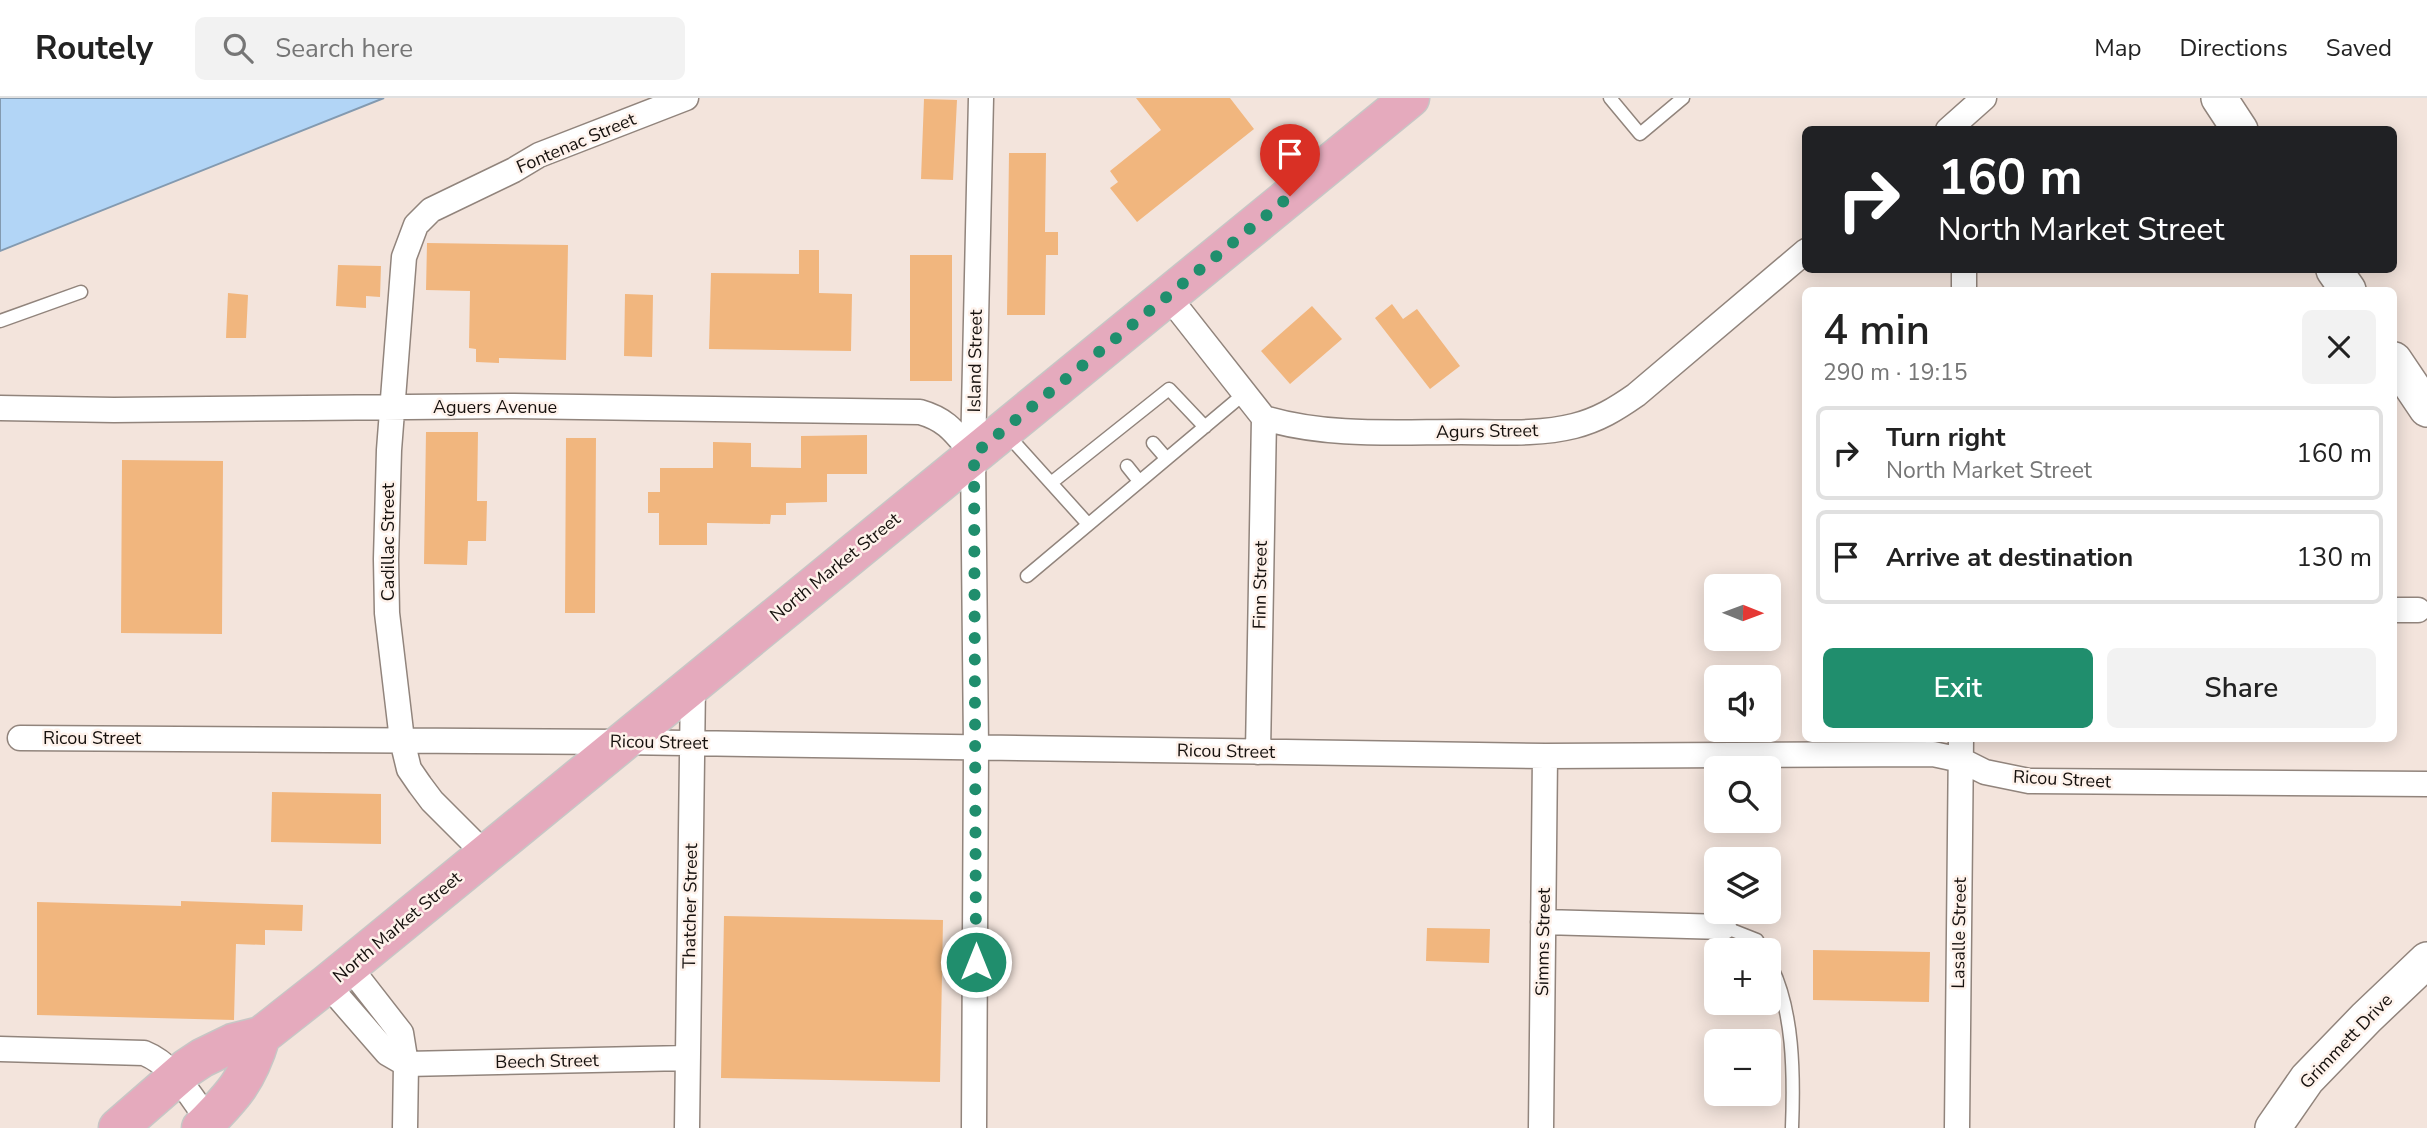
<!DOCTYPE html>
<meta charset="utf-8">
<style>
:root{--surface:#fff;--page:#f2f2f2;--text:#222;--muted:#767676;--line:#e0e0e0;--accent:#208e6d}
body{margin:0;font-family:"Nunito Sans",sans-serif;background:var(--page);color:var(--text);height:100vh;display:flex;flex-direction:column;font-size:26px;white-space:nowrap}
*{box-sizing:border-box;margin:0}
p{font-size:23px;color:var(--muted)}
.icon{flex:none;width:38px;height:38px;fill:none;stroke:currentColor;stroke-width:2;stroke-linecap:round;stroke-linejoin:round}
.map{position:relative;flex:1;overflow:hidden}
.panel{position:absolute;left:1802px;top:189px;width:595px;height:455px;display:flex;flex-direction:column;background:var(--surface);border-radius:10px;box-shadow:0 4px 18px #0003}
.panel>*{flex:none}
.top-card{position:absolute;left:1802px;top:28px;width:595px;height:147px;border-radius:10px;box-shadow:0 4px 18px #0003;background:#202124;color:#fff;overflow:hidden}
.needle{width:46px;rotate:91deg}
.controls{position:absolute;left:1704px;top:476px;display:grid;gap:14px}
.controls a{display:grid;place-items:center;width:77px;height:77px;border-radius:10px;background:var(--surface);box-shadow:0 4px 18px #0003;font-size:35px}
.pin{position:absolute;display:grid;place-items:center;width:60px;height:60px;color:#fff;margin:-72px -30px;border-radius:50% 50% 50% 0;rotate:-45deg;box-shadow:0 0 7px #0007}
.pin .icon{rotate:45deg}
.me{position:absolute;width:77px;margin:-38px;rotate:0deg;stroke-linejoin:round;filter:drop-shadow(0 0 5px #0008)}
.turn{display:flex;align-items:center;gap:24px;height:147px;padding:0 21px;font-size:32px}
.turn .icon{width:91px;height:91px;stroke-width:2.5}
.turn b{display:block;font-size:49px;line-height:60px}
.round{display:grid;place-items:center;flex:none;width:74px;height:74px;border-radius:10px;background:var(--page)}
.head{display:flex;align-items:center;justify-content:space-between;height:119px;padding:0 21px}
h1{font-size:42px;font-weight:600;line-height:52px}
.cta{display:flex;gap:14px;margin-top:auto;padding:14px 21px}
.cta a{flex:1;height:80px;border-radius:10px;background:var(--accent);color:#fff;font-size:28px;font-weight:600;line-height:80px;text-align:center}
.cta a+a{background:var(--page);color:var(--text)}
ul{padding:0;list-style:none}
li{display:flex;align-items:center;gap:21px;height:94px;margin:0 14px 10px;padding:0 7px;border:4px solid var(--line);border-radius:10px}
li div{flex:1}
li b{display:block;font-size:26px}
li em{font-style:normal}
header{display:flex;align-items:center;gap:42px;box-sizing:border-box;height:98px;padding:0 35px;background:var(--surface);border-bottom:2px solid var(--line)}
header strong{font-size:33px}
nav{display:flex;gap:38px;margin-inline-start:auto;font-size:24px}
.search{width:490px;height:63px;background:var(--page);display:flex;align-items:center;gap:18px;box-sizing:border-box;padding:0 24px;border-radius:10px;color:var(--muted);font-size:26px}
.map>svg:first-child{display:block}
.water{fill:#b2d5f6;stroke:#839ab0;stroke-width:2}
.building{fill:#f1b67e}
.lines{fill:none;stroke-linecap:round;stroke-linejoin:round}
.service-casing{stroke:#91847c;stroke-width:15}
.minor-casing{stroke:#91847c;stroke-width:27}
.secondary-casing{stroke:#91847c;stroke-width:38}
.primary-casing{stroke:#c7c6c5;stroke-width:41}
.service{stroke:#fff;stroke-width:12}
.minor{stroke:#fff;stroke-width:24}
.secondary{stroke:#fff;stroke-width:35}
.primary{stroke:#e5aabd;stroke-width:38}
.route{stroke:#208e6d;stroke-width:12;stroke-dasharray:0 21.6}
.labels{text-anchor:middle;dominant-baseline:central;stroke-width:5;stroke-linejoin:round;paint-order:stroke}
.street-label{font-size:18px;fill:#16110e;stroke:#fef2eb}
</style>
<header>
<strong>Routely</strong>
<div class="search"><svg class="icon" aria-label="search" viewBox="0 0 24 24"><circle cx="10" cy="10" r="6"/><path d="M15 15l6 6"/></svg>Search here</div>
<nav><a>Map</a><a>Directions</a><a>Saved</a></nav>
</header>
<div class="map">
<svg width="2427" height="1030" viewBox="0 0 2427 1030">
<rect width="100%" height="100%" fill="#f3e4dc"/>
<path class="water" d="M0,0H384L0,153Z"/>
<path class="building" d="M1136,0H1230L1254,31L1137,124L1110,90L1118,84L1110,73L1161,32Z
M924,1L957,2L953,82L921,81Z
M1009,55H1046L1045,134H1058V157H1046L1045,217H1007Z
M427,145L568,147L566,262L499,260V265L476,264V251L469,250L470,193L426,192Z
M799,152H819V195L852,196L851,253L709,251L711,175L799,176Z
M910,157H952V283H910Z
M338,167L381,168L380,199L366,198V210L336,208Z
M228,195L248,197L246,240H226Z
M625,196L653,197L652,259L624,258Z
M1392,206L1403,221L1417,211L1460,268L1430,291L1375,220Z
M1312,208L1342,241L1290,286L1261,253Z
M426,334H478L477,403H487L486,443H468L467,467L424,466Z
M867,337V376H827V404L786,405V417H771L770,426L707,425V447H659V415H648V394H660V370H713V344L751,345V369L801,370V338Z
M566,340H596L595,515H565Z
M122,362L223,363L222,536L121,535Z
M272,694L381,696V746L271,744Z
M181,803L303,807L302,833L265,832V847L236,846L234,922L37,917V804L181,808Z
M724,818L943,822L940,984L721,980Z
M1427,830L1490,831L1489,865L1426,863Z
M1813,852L1930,854L1929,904L1813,902Z"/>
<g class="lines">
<defs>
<path id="service" d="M1610,0L1640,36L1683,0
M0,223L81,194
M1005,334L1087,425
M1153,345L1166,360
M1127,368L1139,383
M1051,385L1169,291L1205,329
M1027,478L1245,295
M1724,829L1757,842L1763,852
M1769,864C1794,910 1794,978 1792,1030"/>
<path id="minor" d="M1948,32L1984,0
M1964,192V172
M1168,198L1264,320C1328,339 1395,334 1461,334C1498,334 1538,337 1574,328C1598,322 1616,311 1636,297L1806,153
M0,310L114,312L514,308L920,314C948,322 955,335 973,356
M2394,512H2418
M20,640L621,644L1545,658L1933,656L1961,662L1985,674L2029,683L2427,686
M1258,654L1264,320
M485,756L432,703L420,687L409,671L402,642L387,515L386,461L389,352L404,159L416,127L431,112L514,72L539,57L686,0
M1543,824L1724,829
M348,867L401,935L406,966L405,1030
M327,886L387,955L406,966
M0,951L144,955C174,967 190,998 209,1023
M406,966L688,960
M687,1030L693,586
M974,1030L976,649L973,356L981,0
M1541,1030L1545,658
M1957,1030L1961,640"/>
<path id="secondary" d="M2219,0L2240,32
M2334,172L2348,192
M2394,262L2427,311
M2273,1030L2307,981L2366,920L2427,862"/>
<path id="primary" d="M118,1030L187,970L202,960L233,945L261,938L327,886L1410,0
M201,1030C233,998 248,982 261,938"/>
</defs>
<use href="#service" class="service-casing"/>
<use href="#minor" class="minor-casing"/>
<use href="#secondary" class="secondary-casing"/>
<use href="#primary" class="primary-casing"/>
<use href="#service" class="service"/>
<use href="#minor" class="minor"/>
<use href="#secondary" class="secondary"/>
<use href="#primary" class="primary"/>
</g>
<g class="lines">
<path class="route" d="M976,864L974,356L1290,98"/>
</g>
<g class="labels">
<g class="street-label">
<text transform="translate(576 45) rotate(-23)">Fontenac Street</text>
<text transform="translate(975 263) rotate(-89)">Island Street</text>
<text x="495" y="309">Aguers Avenue</text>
<text transform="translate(1487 333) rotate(-1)">Agurs Street</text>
<text transform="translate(388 444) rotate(-90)">Cadillac Street</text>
<text transform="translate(835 469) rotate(-39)">North Market Street</text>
<text transform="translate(1260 487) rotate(-89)">Finn Street</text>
<text x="92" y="640">Ricou Street</text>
<text transform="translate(659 644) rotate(1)">Ricou Street</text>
<text transform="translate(1226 653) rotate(1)">Ricou Street</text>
<text transform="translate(2062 681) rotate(3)">Ricou Street</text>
<text transform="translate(690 808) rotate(-89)">Thatcher Street</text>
<text transform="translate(397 829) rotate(-40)">North Market Street</text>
<text transform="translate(1959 835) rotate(-89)">Lasalle Street</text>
<text transform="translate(1543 844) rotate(-89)">Simms Street</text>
<text transform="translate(2346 943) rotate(-46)">Grimmett Drive</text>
<text transform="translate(547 963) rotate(-1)">Beech Street</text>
</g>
</g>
</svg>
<div class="controls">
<a><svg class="needle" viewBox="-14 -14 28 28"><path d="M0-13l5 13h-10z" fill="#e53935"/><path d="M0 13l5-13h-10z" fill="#767676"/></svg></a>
<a><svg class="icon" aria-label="sound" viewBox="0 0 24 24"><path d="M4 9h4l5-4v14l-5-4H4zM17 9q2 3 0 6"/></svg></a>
<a><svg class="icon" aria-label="search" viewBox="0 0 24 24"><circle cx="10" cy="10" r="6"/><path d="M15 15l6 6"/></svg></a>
<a><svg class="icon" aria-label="layers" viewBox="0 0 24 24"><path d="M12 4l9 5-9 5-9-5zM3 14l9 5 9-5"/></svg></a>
<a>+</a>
<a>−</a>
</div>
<div class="pin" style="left:1290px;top:98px;background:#d93025"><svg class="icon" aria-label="arrive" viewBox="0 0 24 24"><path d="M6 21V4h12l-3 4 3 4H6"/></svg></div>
<svg class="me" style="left:976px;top:864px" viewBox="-20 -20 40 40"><circle r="17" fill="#208e6d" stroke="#fff" stroke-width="3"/><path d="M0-11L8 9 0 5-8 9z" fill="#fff"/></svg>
<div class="top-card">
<div class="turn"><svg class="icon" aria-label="right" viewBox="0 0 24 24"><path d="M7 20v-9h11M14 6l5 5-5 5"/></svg><div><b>160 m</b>North Market Street</div></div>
</div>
<section class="panel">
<div class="head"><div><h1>4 min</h1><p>290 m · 19:15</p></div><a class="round"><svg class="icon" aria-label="close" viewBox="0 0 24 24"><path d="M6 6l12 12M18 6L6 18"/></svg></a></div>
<ul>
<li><svg class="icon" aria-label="right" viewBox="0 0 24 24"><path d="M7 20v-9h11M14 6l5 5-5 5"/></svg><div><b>Turn right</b><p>North Market Street</p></div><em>160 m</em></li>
<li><svg class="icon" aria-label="arrive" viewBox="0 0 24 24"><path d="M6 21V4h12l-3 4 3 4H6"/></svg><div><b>Arrive at destination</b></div><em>130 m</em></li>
</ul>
<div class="cta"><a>Exit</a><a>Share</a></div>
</section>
</div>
